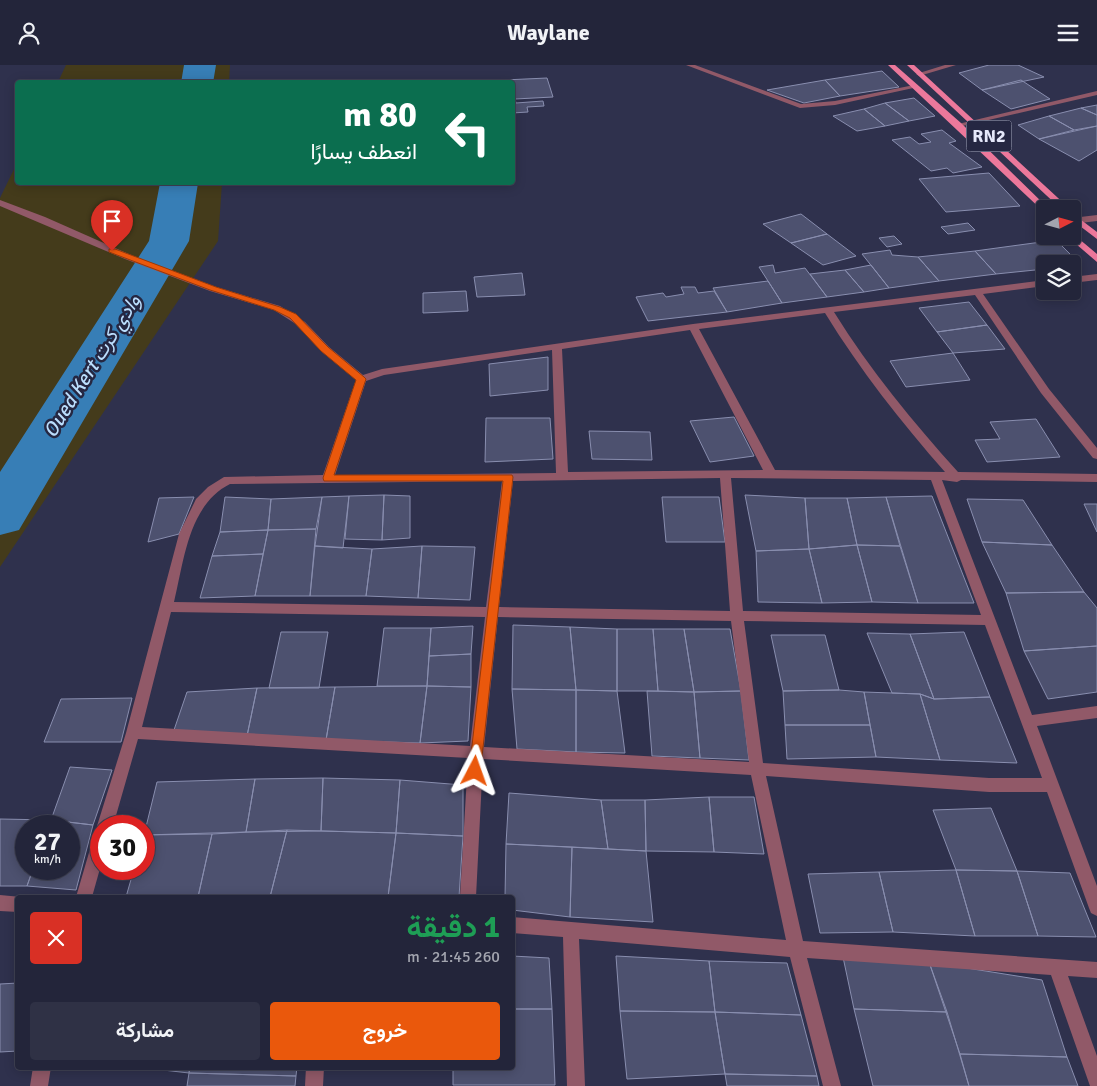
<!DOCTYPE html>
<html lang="ar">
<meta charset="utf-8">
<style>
:root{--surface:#23253a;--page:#2f3145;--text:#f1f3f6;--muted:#a3a5af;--line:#404254;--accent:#ea580c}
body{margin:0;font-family:Signika,Vazirmatn,sans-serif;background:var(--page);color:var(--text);direction:rtl;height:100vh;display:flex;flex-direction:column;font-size:19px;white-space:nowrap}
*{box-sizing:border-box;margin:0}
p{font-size:16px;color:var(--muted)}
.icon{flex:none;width:28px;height:28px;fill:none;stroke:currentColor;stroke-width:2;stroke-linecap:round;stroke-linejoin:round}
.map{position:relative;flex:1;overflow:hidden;direction:ltr}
.panel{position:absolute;left:15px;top:830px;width:500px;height:175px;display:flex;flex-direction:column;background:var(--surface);border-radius:5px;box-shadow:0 2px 12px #0003,0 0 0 1px var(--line);direction:rtl}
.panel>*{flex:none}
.hud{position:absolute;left:15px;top:15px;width:500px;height:105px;border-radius:5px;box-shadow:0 2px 12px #0003,0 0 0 1px var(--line);direction:rtl;background:#0b6e4f;color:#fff;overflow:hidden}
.needle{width:32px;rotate:84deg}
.buttons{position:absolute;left:1036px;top:135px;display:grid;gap:10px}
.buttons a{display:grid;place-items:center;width:45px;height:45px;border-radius:5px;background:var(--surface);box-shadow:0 2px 12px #0003,0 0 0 1px var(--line);font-size:25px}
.speed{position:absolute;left:15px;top:750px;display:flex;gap:10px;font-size:25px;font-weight:700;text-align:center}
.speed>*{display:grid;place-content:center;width:65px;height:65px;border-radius:50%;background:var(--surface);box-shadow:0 2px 12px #0003,0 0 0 1px var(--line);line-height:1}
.speed small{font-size:12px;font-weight:400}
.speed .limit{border:8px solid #d22;background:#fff;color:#111}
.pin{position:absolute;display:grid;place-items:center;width:42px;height:42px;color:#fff;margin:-51px -21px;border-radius:50% 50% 50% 0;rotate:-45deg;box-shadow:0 0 5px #0007}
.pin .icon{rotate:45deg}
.me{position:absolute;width:55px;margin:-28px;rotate:4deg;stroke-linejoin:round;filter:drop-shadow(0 0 4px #0008)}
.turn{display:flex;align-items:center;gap:18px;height:105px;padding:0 15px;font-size:22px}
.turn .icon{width:65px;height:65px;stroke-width:2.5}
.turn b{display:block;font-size:35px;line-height:42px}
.round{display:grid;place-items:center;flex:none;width:52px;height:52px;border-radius:5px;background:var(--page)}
.overview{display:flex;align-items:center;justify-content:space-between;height:85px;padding:0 15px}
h1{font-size:30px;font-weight:700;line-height:38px;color:#1e9e55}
.cta{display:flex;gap:10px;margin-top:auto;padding:10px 15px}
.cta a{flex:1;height:58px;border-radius:5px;background:var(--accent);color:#fff;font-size:20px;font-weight:700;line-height:58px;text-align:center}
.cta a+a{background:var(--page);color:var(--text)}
header{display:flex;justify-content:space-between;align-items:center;height:65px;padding:0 15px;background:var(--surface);font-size:22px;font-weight:700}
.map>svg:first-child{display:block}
.sand{fill:#443b1b}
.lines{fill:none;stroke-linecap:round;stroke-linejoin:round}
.river{fill:#377eb6;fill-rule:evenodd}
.building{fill:#4d516f;stroke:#898eaf}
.street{fill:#915968;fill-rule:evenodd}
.primary{fill:#ec789b;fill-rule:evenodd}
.route{fill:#ea580c;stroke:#983908}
.labels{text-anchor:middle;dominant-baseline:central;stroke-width:5;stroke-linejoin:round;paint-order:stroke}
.shield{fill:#252742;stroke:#abaec3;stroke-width:1}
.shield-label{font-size:18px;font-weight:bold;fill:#e5e8fa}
.water-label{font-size:20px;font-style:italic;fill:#bbdefd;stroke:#252742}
</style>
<header><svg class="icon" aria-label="menu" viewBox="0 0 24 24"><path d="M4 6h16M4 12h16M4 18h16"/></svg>Waylane<svg class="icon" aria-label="person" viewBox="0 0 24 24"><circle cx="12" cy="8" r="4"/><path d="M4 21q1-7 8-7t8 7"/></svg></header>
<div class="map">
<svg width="1097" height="1021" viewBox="0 0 1097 1021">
<rect width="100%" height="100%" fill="#2f314d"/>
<path class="sand" d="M66,0H230L229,17H58Z
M17,98L18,118H222L218,176L0,502V133Z"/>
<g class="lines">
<path class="river" d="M184,0H216L213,18H181Z
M160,118H198L189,176L19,465L0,470V407L149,176Z"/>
</g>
<path class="building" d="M989,0H1018L1044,12L982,25L959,8Z
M882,6L899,22L840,31L825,15Z
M547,13L553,32L515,34L516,38L543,36L544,41L527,42L528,47L512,48V18H504V15Z
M825,15L840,31L804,38L767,25Z
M1021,15L1050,34L1011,44L982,25Z
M914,33L935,51L909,56L885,38Z
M885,38L909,56L885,61L864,44Z
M1097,40V50L1081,43Z
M1081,43L1097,50V61L1074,65L1049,51Z
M864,44L885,61L857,66L833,51Z
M1049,51L1074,65L1039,74L1018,60Z
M1097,61V85L1079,96L1039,74Z
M942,65L956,76L949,78L982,102L953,108L947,103L931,106L892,75L910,72L919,79L931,77L921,69Z
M989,108L1020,141L946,147L919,114Z
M801,149L827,169L791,178L763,159Z
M968,158L975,165L948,169L941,162Z
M827,169L856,191L823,200L791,178Z
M894,171L902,179L887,182L879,173Z
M1056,175L1081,200L1045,199V204L996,209L975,186Z
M890,185L892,190L918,192L939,216L889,223L862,189Z
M975,186L996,209L939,216L918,192Z
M773,200L775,208L805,203L827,232L782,238L759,202Z
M871,200L889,223L864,227L845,205Z
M845,205L864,227L827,232L810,209Z
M522,208L525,230L477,232L474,212Z
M768,216L782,238L727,247L713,223Z
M681,222H695L698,228L714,226L727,247L648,256L636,232L663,228L666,232L684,229Z
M466,226L468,246L423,248V228Z
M969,237L987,260L937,267L919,243Z
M987,260L1005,284L953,288L937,267Z
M953,288L970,315L906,322L890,296Z
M548,292V325L490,331L489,299Z
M734,352L754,391L710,397L690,356Z
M486,353H550L553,394L485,397Z
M1036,354L1060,392L987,397L975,375L1000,374L990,357Z
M589,366L650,367L652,395L592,394Z
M384,430L382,475L345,474L349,431Z
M384,430L410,431V473L382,475Z
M745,430L805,433L809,484L756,486Z
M349,431L343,483L315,481L322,432Z
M932,431L974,538H918L886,432Z
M194,432L179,469L148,477L159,433Z
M225,432L271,434L268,465L220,467Z
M322,432L316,464L268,465L271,434Z
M662,432H719L725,477H666Z
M886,432L900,481L857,480L847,433Z
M805,433H847L857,480L809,484Z
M967,434L1023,435L1052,480L982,477Z
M1084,439H1097V467Z
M316,464L310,531H255L268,465Z
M268,465L263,489L212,491L220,467Z
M982,477L1052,480L1084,527L1006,528Z
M857,480L900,481L918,538L872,537Z
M857,480L872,537L822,538L809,484Z
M315,481L372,484L366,531H310Z
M422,481L475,482L470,535L418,533Z
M422,481L418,533L366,531L372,484Z
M809,484L822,538L758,537L756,486Z
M263,489L255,531L200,533L212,491Z
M1084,527L1097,543V581L1024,586L1006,528Z
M513,560L570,562L576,625L512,624Z
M473,561L471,589L429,591L431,563Z
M570,562L617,564V626L576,625Z
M384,563H431L427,621H377Z
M617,564H653L658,626H617Z
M653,564H684L694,627L658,626Z
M684,564H730L741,626L694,627Z
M281,567H328L319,623H269Z
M964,567L990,632L934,634L910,569Z
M867,568L910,569L934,634L920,629L892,628Z
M771,570H825L839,625L783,626Z
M1097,581V627L1048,634L1024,586Z
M471,589V622L427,621L429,591Z
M427,621L471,622L468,676L420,678Z
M427,621L420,678L326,675L335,622Z
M335,622L326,675L247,671L257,623Z
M257,623L247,671L174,665L187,627Z
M512,624L576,625V687L517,684Z
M576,625L617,626L625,688L576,687Z
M839,625L864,627L870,660H785L783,626Z
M647,626L694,627L700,693L652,691Z
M741,626L749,695L700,693L694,627Z
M864,627L920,629L940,695L876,692Z
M920,629L934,634L990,632L1017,698L940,695Z
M132,633L121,677H44L61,634Z
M785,660H870L876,692L787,694Z
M70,702L112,705L93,760L51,755Z
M323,713L321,766L246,767L255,714Z
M323,713L400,715L396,768L321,766Z
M255,714L246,767L144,770L157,717Z
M400,715L463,720V771L396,768Z
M509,728L601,735L608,784L506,779Z
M709,732H754L764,789L714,787Z
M709,732L714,787L646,786L645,735Z
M601,735H645L646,786L608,784Z
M991,743L1017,806L956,805L933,745Z
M0,754L51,755L49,761H26V804H33L27,821H0Z
M51,755L93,760L76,825L27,821L33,804H69V761H49Z
M287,765L270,832H198L212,769Z
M287,765L396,768L388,832H270Z
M396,768L463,771L459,832H388Z
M212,769L198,832H126L134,804H144V770Z
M506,779L572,782L570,852L512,845V832H505Z
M572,782L646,786L653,857L570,852Z
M956,805L1017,806L1038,871H975Z
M956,805L975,871L893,867L879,807Z
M1017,806L1070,808L1096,872L1038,871Z
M879,807L893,867L820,868L808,809Z
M512,891L549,893L552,944H512Z
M616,891L709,896L715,947L620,946Z
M843,892L929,897L947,947L854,944Z
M709,896L787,898L801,950L715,947Z
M929,897L1042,915L1067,992L960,989Z
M18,918V986L0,987V919Z
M512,944H552L555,1020H453V1002H512Z
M854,944L947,947L969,1021H873Z
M620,946L715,947L725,1009L627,1014Z
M715,947L801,950L817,1011L725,1009Z
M960,989L1067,992L1078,1021H969Z
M137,1002H190L189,1008Z
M190,1002H297L296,1011L189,1008Z
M189,1008L296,1011L295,1021H187Z
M725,1009L817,1011L819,1021H727Z"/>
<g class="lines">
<path class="street" d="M686,0H695L801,39L835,36L914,20L918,22L835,40L800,43Z
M945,0H956L919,11L916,9Z
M1097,26V30L958,62L954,60Z
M0,135L45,152L131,190L216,222L280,241L305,257L329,282L363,310L382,304L693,259L1045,215V221L983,229L1049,324L1097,383V394L1093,393L1041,328L975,230L834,247C870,305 913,357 958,407L1097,409V417L961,415L957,417L942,415L1032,650L1097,641V653L1037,661L1097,821V851L1091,848L1089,843L1047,727H989L766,711L803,876L1097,897V913L1068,911L1097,991V1021H1090L1051,910L807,893L841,1021H823L790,892L579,874L585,1021H567L563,872L512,868V852L786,875L751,710L483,694L476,832H460L468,693L138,674L113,761H101V767L100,766L97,761L126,668L179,469L196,434L208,422L224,412L323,410L356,315L321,286L299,261L274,245L210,226L125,194L0,141ZM825,248C860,305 901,357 945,407L775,405L699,264ZM690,265L763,405L568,407L562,284ZM552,285L556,408L335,410L366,316L384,310ZM720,413L730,546L499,542L513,416ZM731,413L931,415L981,550L743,546ZM502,416L486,542L174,537C184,497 188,440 230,419ZM171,547L485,552L470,681L142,662ZM498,552L731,556L749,697L484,682ZM744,556L985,560L1042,713H989L763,698Z
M1097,150V156L1072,159V153Z
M1097,209V215L1072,218V212Z
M101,767V800L92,832H76L93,774L96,769Z
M0,830L21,832H18V847L0,846Z
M33,1002H51L48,1021H30Z
M306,1002H324L323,1021H305Z"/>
<path class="primary" d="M888,0H895L961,58L1048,143L1045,144V148Z
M907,0H914L1070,144H1061Z
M1072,148L1097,167V174L1072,155Z
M1072,168L1097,189V197L1069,173L1068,171H1072Z"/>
</g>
<path class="route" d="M109,184H115L216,222L280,242L296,249L328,282L364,312L366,314L334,410H512L513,412L480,710H471L469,706L503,416H324L323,413L356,315L321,286L290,253L274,245L210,225L109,187Z"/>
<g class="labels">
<rect class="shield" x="966.5" y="55.5" width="45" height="31" rx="4"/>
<g class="shield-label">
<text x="989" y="71">RN2</text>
</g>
<g class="water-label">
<text transform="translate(92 301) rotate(-58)">Oued Kert وادي كرت</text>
</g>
</g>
</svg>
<div class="buttons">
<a><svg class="needle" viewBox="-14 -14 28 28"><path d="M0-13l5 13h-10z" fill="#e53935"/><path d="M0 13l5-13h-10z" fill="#a3a5af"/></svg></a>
<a><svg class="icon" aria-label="layers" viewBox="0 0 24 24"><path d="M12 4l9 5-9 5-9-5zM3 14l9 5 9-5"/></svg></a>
</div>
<div class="speed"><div>27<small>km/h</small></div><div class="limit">30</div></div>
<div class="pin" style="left:112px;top:186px;background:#d93025"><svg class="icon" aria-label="arrive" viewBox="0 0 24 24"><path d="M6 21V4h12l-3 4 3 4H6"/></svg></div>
<svg class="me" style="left:475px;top:706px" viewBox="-20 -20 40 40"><path d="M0-17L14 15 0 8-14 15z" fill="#ea580c" stroke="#fff" stroke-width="4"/></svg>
<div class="hud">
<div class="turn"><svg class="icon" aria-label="left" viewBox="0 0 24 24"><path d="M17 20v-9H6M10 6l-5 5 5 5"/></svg><div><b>80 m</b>انعطف يسارًا</div></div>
</div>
<section class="panel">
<div class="overview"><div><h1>1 دقيقة</h1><p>260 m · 21:45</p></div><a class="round" style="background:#d93025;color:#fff"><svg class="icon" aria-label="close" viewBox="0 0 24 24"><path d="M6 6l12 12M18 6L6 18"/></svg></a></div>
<div class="cta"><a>خروج</a><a>مشاركة</a></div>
</section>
</div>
